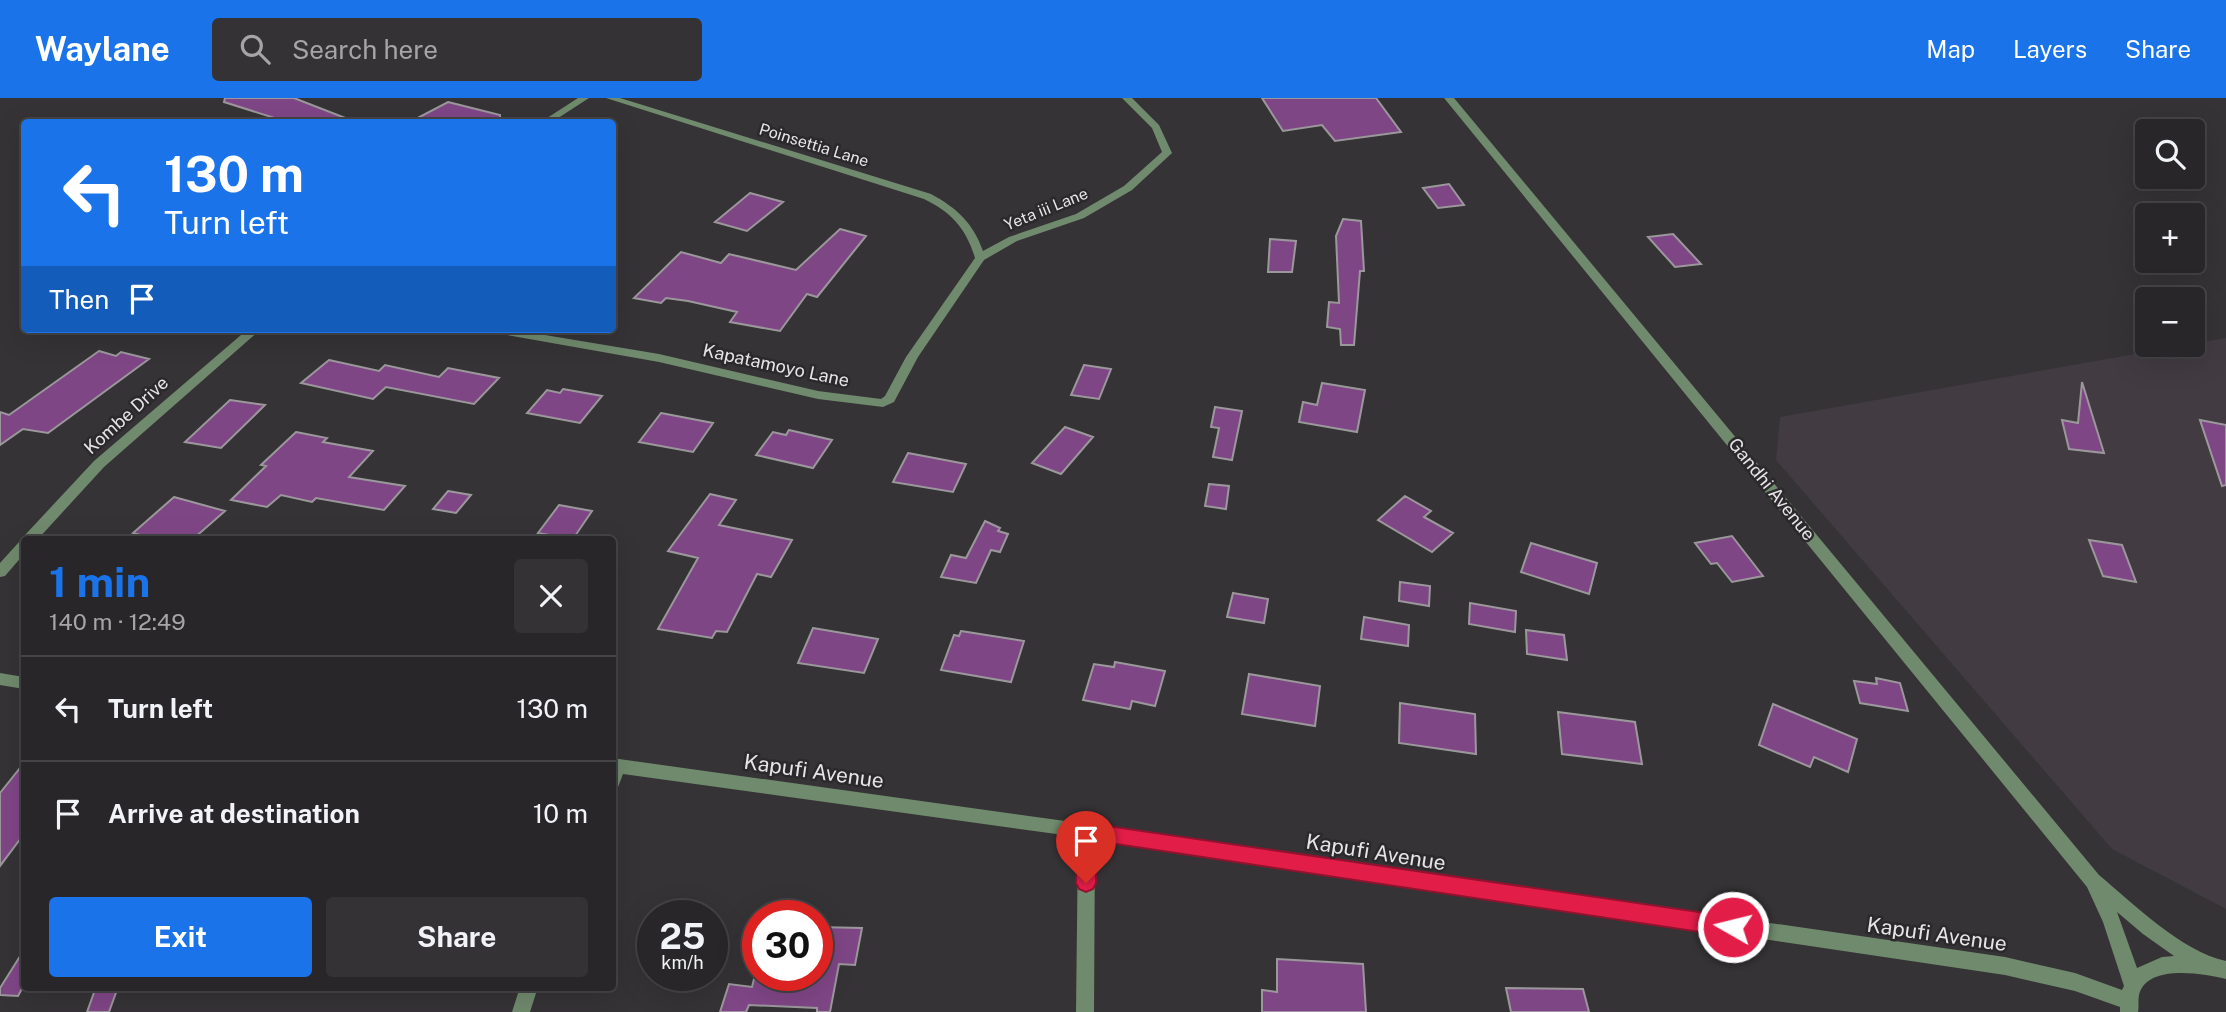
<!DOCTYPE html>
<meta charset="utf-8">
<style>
:root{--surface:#282628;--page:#343234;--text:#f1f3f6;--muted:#a5a5a8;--line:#444345;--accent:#1a73e8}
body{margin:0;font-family:"Public Sans",sans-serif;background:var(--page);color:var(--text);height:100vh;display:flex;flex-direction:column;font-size:26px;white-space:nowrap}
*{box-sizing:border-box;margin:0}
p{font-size:23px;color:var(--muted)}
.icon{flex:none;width:38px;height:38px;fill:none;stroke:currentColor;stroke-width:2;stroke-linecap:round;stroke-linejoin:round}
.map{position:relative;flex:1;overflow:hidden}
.panel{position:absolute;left:21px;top:438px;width:595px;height:455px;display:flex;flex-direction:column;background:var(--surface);border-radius:7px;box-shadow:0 7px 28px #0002,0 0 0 2px var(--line)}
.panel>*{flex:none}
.top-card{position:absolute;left:21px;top:21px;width:595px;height:214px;border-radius:7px;box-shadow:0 7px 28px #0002,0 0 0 2px var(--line);background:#1a73e8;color:#fff;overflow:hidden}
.fabs{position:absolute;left:2135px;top:21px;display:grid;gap:14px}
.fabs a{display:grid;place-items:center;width:70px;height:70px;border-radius:7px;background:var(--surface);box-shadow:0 7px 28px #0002,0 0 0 2px var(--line);font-size:35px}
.speed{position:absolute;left:637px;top:802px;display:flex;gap:14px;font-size:35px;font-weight:700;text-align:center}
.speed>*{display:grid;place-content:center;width:91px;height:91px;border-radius:50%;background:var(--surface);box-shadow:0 7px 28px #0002,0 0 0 2px var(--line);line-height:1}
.speed small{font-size:18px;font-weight:400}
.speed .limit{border:10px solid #d22;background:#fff;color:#111}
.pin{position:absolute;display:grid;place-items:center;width:60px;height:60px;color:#fff;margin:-72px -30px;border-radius:50% 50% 50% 0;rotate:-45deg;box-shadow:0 0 7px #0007}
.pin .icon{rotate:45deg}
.me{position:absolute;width:77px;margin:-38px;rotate:278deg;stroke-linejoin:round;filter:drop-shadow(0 0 5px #0008)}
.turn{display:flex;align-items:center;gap:24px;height:147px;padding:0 28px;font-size:32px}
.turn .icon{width:91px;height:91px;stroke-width:2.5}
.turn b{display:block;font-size:49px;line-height:60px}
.then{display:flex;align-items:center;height:66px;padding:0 28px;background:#0003;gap:14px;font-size:26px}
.round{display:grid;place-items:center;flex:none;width:74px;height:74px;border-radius:7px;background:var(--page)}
.overview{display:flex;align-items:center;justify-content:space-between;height:119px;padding:0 28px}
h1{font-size:42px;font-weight:700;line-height:52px;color:var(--accent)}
.cta{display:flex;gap:14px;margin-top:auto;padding:14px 28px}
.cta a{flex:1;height:80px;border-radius:7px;background:var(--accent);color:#fff;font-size:28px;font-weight:700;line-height:80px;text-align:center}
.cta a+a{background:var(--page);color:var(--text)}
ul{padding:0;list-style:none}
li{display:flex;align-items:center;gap:21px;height:105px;padding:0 28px;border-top:2px solid var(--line)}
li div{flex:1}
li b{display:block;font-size:26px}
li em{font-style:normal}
header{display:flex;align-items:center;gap:42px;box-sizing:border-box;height:98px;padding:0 35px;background:var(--accent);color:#fff}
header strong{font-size:33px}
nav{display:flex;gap:38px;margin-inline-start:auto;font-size:24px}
.search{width:490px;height:63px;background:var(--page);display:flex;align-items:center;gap:18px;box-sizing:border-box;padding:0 24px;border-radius:7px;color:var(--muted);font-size:26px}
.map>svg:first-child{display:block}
.built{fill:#423b42}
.building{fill:#7f4686;stroke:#9b989b;stroke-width:2}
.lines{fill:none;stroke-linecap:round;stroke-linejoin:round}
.street{fill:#708a6d;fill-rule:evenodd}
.route{fill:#e11d48;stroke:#92132f;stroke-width:2}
.labels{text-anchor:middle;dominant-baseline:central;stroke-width:5;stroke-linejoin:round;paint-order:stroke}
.far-street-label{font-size:16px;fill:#e6e4e6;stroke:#2b292b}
.street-label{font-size:18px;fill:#e6e4e6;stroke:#2b292b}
.near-street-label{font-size:21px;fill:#e6e4e6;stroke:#2b292b}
</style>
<header>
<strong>Waylane</strong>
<div class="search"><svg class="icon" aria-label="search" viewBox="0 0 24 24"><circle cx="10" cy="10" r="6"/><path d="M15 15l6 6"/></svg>Search here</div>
<nav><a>Map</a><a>Layers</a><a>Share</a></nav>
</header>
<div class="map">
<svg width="2226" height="914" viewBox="0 0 2226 914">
<rect width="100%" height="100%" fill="#353335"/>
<path class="built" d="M2226,240V811L2112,751L1776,362L1780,319Z"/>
<path class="building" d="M225,0H294L353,23L287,24L224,4Z
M1262,0H1376L1401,34L1335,43L1322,27L1283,33Z
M448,4L500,17V24H410Z
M1449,86L1464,107L1438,110L1423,90Z
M750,95L783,104L747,133L715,124Z
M1343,121L1361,123L1364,173H1360L1354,247H1341L1340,231L1327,229L1329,204L1339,205L1336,138Z
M840,131L866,138L817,199L807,196L780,233L730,224L737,214L688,203L666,200L661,205L634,200L681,154L721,165L729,156L796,172Z
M1673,136L1701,166L1675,169L1648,139Z
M1270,141L1296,143L1292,174H1268Z
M99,253L116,258L121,254L149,261L48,335L23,331L0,347V314L9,317Z
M329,262L379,273L385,267L439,279L448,270L499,280L474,306L386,289L373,301L301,285Z
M1084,267L1111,271L1099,301L1071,297Z
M2082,284L2104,355L2069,351L2062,322L2078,325Z
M1322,285L1365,292L1357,334L1299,324L1303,304L1317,307Z
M563,291L602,298L580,325L527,315L547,292L560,295Z
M230,302L265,307L221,350L185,344Z
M1215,309L1242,313L1232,362L1213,359L1219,330L1211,329Z
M661,315L713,325L693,354L639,344Z
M2200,322L2226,327V387L2222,388Z
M1065,329L1093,339L1061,376L1032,365Z
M789,332L832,342L813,370L756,357L773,334L786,337Z
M296,334L327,340L323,344L373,353L349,379L405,388L384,412L316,400L312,404L281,397L267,409L231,402L266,368L261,367Z
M908,355L966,366L953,394L893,384Z
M1209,386L1229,388L1226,411L1205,408Z
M448,393L471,397L456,415L433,411Z
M710,396L736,402L719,427L792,442L771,479L757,476L727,534L716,533L712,540L658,531L698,460L668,453Z
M1405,398L1431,413L1424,419L1453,435L1432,454L1378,422Z
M174,399L225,413L193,441H155L133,435Z
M559,407L592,413L573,441L538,435Z
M985,423L1000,430L998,433L1008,436L1000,454L991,452L976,485L941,479L951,457L966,460Z
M1732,438L1763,478L1732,484L1717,465L1711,466L1695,445Z
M2089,442L2122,447L2136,484L2103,478Z
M1531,445L1597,465L1589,496L1521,474Z
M1400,484L1430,488L1429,508L1399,503Z
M1233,495L1268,501L1264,525L1227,519Z
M1470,505L1516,513L1515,534L1469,526Z
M1364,519L1409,527L1408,548L1361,541Z
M813,530L878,541L864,575L798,565Z
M1526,532L1564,537L1567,562L1527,556Z
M961,533L1024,543L1011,584L941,572L954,537L959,538Z
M1115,564L1165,573L1155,608L1132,603L1130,611L1083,602L1094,566L1114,569Z
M1249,576L1320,588L1315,628L1242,616Z
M1876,580L1900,585L1908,613L1860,605L1854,583L1877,586Z
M1400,605L1475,616L1476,656L1399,645Z
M1773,606L1857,641L1848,674L1814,659L1810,669L1759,647Z
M1558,614L1635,624L1642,666L1562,656Z
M24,665V736L0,768V695Z
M817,829L862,830L855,867L839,866L830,914H817V910L749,907L746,914H720L729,886L752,889L755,877H817Z
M24,852V887L18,898L0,897V890Z
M1277,861L1363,866L1366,914H1262V892L1277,894Z
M96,889H118L109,914H87Z
M1506,890L1583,891L1589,914H1511Z"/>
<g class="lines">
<path class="street" d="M578,0H589L552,24H541Z
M606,0H620L931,96C957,110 973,125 983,153L1009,139L1076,116L1124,88L1162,54L1152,30L1122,0H1132L1159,27L1172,55L1132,92L1084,120L1017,143L984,162L918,259L894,304L883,309L818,301L659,264L484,233L482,231H509L659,256L818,293L881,301L885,298L906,259L975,160C966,130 951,114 924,101Z
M1444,0H1454L2099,777C2135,807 2181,853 2226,863V881C2204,876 2147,865 2139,897C2138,902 2139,909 2138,914H2120V909L2075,893L2005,877L1095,742L1094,914H1076L1078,739L623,676L618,689L612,691V661H619L1087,726L2005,859L2075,875L2122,892L2124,888L2103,824L2087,789ZM2117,814L2143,836L2174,858L2162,859L2137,870Z
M248,231H261L104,369L38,441H24V456L5,478L0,479V465L19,444L24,443L23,441L25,437L94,363Z
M0,575L24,579V591L0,587Z
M520,889H538L530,914H512Z"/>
</g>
<path class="route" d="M1087,725L1733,819L1740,822L1743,829L1740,836L1733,839L1096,743V785L1093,791L1086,794L1079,791L1076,785L1077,733L1080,727Z"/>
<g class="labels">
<g class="far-street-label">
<text transform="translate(814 47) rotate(17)">Poinsettia Lane</text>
<text transform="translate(1046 111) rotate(-22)">Yeta iii Lane</text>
</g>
<g class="street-label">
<text transform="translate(776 267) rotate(12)">Kapatamoyo Lane</text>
<text transform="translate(126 317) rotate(-42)">Kombe Drive</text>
<text transform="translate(1772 391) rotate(51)">Gandhi Avenue</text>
</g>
<g class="near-street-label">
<text transform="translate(814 673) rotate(8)">Kapufi Avenue</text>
<text transform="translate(1376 754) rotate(9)">Kapufi Avenue</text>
<text transform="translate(1937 836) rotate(8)">Kapufi Avenue</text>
</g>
</g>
</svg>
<div class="fabs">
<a><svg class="icon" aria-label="search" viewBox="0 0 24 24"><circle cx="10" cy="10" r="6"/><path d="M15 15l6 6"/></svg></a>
<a>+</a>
<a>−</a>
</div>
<div class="speed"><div>25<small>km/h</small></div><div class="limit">30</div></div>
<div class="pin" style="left:1086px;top:785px;background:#d93025"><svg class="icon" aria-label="arrive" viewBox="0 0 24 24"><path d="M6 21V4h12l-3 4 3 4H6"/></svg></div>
<svg class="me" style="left:1733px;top:829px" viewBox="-20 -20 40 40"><circle r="17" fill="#e11d48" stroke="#fff" stroke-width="3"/><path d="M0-11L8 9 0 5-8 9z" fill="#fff"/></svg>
<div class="top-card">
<div class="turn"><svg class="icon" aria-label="left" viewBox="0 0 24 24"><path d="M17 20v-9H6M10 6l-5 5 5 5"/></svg><div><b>130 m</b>Turn left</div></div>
<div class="then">Then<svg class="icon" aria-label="arrive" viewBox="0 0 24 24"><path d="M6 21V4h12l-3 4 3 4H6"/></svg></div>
</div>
<section class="panel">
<div class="overview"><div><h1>1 min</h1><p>140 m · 12:49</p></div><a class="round"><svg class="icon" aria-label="close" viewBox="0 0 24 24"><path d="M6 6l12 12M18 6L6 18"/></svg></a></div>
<ul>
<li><svg class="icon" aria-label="left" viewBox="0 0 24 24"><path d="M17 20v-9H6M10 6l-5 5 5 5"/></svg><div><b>Turn left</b></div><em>130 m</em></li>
<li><svg class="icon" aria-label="arrive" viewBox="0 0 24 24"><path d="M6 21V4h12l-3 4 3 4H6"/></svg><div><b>Arrive at destination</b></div><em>10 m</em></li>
</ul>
<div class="cta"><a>Exit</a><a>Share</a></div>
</section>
</div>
